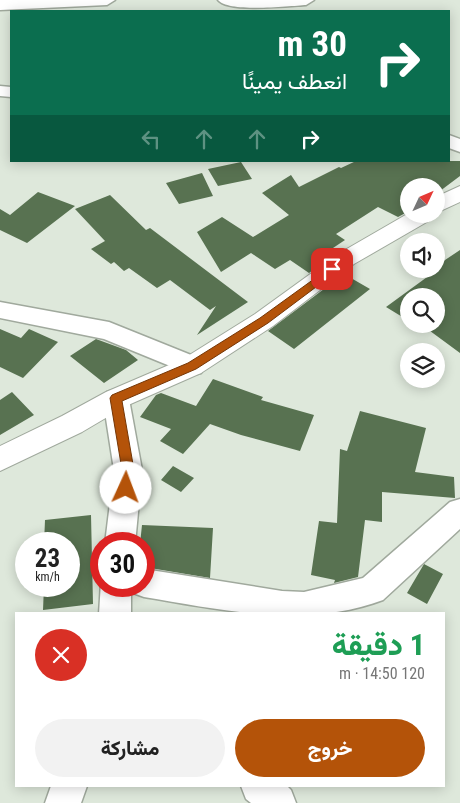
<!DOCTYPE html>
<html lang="ar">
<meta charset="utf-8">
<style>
:root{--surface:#fff;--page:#f2f2f2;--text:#222;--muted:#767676;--accent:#b45309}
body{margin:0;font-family:"Roboto Condensed",Vazirmatn,sans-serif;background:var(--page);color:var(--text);direction:rtl;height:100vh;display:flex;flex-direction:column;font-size:19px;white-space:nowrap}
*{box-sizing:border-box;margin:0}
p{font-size:16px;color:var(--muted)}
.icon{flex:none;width:28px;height:28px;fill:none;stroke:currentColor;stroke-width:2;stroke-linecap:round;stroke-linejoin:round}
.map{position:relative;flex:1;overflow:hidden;direction:ltr}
.panel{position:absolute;left:15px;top:612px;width:430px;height:175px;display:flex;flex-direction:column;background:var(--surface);border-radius:0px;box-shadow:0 2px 12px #0003;direction:rtl}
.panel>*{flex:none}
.top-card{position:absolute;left:10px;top:10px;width:440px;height:152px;border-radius:0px;box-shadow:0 2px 12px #0003;direction:rtl;background:#0b6e4f;color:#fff;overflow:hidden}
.needle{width:32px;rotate:46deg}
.buttons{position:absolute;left:400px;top:178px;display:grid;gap:10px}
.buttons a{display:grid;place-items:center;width:45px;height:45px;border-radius:50%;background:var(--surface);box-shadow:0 2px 12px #0003;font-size:25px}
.speed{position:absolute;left:15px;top:532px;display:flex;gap:10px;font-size:25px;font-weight:700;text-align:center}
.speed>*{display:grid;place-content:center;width:65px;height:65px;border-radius:50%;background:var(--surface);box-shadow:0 2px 12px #0003;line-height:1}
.speed small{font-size:12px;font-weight:400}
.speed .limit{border:8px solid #d22;background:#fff;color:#111}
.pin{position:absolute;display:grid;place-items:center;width:42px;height:42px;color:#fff;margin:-21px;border-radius:10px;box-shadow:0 2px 8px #0006}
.me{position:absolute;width:55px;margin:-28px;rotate:2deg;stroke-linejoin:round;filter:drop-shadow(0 0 4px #0008)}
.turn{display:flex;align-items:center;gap:18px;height:105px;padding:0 20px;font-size:22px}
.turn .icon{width:65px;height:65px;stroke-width:2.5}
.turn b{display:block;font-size:35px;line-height:42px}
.lanes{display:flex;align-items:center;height:48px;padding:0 20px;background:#0003;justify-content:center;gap:25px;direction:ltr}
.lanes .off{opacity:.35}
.round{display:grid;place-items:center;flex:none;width:52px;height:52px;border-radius:26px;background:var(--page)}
.summary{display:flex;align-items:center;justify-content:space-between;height:85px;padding:0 20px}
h1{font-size:30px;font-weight:800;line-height:38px;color:#1e9e55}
.primary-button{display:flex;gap:10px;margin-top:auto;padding:10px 20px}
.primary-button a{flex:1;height:58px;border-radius:30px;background:var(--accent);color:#fff;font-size:20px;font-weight:800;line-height:58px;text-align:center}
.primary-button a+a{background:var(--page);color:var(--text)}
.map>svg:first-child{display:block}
.building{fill:#587251}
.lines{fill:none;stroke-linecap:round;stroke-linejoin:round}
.minor-casing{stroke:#a0a99d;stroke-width:3}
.tertiary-casing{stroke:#a0a99d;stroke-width:2}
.minor{fill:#fff;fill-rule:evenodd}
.tertiary{fill:#fff;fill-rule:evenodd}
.route{fill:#b45309;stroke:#753606}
</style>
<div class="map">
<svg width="460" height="803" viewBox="0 0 460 803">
<rect width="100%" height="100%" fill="#dee8db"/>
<path class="building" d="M356,161H460V176L436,194V186H409V211L398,217L378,207L336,234L345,240L318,258L324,262L309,273L290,260L275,269L251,253L221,272L197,232L222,217L253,237L289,215L262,193L291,175L299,187L339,167L341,168Z
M241,162L252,179L218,186L208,169Z
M202,173L213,196L179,204L166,183Z
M38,192L75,206L27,243L0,230V209L10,215Z
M110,195L146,230L150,228L248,302L197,335L216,306L210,310L170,280L157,288L129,268L124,271L114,262L111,264L91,249L105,241L75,209Z
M460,250V353L426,328L423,331L412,324H436V296H409V321L386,307L434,272L430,270L436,269V266Z
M344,274L370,289L294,349L268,331Z
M0,329L21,338L29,329L58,342L23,378L0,367Z
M96,339L126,350L138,360L104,383L70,356Z
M213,379L263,397L261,400L314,415L300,451L241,435L210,424L183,454L160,441L171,429L140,417L156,395L161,393L196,406Z
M12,392L34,415L0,435V400Z
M360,411L426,428L415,472L454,477L455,498L382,492V522L365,520L358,577L334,583L335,580L311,575L319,521L337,523L340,449L347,451Z
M173,466L194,478L181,492L161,480Z
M91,515L93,604L43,610L44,586H69V544H44L45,520Z
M142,525L213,528L210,578L144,567V544H140Z
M424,564L443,574L427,604L407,593Z"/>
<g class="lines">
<defs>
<path id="minor" d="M0,0H115L107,5L0,10Z
M218,0H314L306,5C290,6 228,13 218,0Z
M0,86L11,87V97L0,96Z
M449,135L460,139V152L449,148Z
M0,302L109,322L201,359L205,366L201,373L192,375L104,339L0,318Z
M116,389L125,392L129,399L142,470L135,544H105L114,470L103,399L107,392Z
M460,499V529L383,600C307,629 222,610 144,597L133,593L131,588V614H99L101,582V586H144V569L282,591L304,592L363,578L450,502Z
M51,786H87L81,803H45Z
M241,786H287L291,790L296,803H251L246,799Z"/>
<path id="tertiary" d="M460,186V202L436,213V197Z
M409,213L435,214L432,219L354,264L273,326L201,373L126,406L82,432L0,471V446L62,416L106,392L183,359L255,314L338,254Z"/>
</defs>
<use href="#minor" class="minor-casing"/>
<use href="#tertiary" class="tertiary-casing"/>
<use href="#minor" class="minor"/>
<use href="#tertiary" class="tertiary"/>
</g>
<path class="route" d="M332,266L337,269L336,272L268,323L196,369L122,401L134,470L131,492H122L120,488L122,470L110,398L112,395L188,363L260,318Z"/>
</svg>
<div class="buttons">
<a><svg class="needle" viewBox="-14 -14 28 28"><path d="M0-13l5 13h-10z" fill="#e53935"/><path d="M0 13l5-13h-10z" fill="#767676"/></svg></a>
<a><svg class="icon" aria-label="sound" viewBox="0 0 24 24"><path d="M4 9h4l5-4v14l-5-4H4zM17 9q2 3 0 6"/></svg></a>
<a><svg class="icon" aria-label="search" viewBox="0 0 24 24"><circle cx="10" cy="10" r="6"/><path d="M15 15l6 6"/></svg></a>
<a><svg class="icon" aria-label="layers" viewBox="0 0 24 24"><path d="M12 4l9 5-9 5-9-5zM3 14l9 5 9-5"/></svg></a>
</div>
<div class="speed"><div>23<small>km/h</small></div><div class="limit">30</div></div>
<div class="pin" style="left:332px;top:269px;background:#d93025"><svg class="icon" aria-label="arrive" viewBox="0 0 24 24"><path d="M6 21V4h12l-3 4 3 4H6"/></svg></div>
<svg class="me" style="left:126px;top:488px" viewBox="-20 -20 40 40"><circle r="19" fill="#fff"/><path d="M0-13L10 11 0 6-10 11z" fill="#b45309"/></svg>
<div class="top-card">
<div class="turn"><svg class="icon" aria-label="right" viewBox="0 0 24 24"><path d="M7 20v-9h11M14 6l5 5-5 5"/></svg><div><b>30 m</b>انعطف يمينًا</div></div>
<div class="lanes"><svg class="icon off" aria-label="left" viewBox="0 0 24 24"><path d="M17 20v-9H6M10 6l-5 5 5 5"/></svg><svg class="icon off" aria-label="ahead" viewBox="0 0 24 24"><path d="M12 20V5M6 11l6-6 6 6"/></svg><svg class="icon off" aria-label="ahead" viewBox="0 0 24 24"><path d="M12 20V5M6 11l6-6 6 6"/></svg><svg class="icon" aria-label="right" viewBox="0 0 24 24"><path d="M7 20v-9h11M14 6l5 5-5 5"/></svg></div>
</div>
<section class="panel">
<div class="summary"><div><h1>1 دقيقة</h1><p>120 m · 14:50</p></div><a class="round" style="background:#d93025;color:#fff"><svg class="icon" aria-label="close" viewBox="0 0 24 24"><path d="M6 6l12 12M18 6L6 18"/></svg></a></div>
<div class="primary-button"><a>خروج</a><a>مشاركة</a></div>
</section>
</div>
